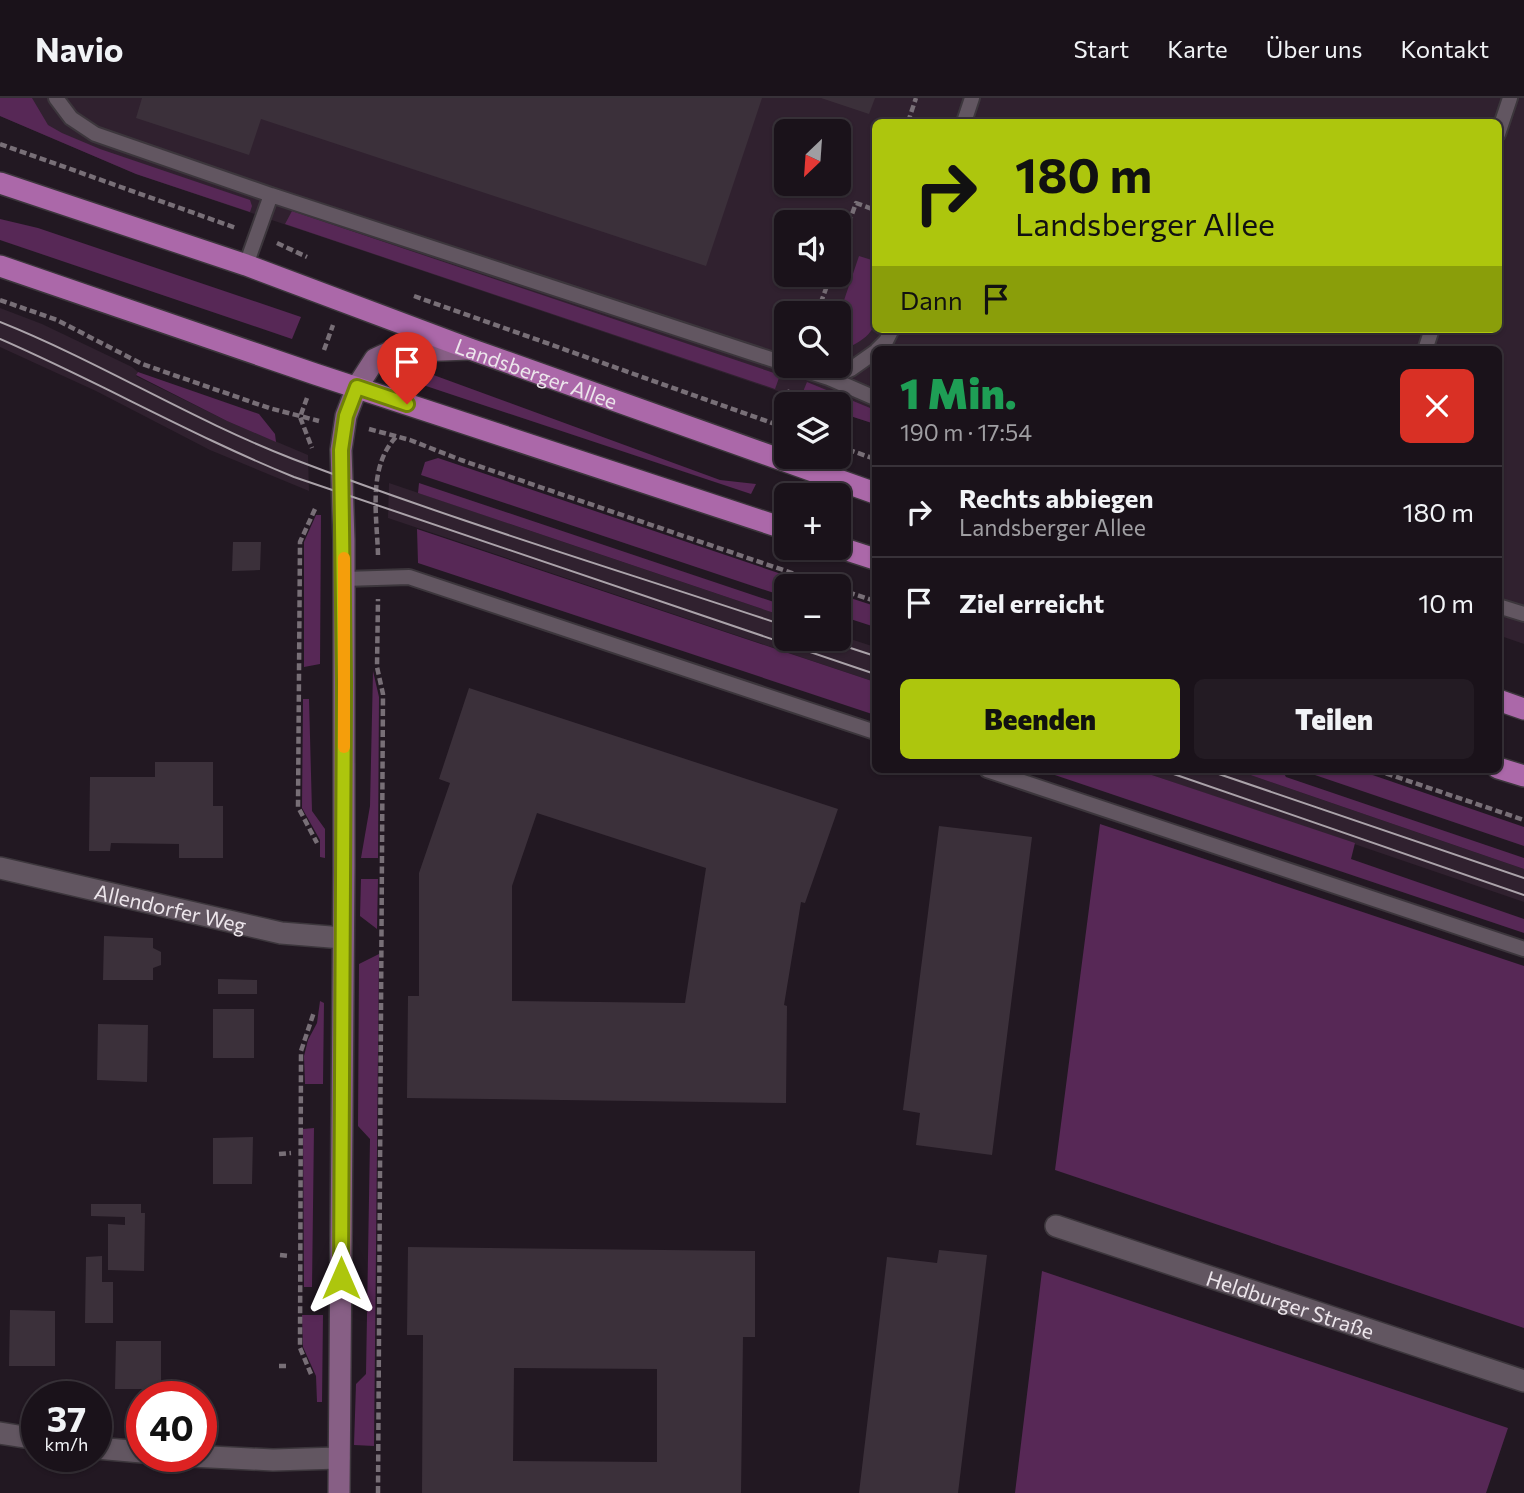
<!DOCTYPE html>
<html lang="de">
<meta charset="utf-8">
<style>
:root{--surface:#1a121a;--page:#231b23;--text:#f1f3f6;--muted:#9f9ea2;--line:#383239;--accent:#adc60d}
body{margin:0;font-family:Commissioner,sans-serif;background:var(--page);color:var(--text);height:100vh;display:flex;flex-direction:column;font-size:26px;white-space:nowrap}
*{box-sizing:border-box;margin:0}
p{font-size:23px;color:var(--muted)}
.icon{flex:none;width:38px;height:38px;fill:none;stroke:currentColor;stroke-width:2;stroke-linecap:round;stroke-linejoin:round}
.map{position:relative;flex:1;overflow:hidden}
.drawer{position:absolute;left:872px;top:248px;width:630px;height:427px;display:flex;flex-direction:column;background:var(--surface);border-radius:10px;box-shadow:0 2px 5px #0004,0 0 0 2px var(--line)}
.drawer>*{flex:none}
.hud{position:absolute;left:872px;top:21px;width:630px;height:214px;border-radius:10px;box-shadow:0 2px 5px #0004,0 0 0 2px var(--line);background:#adc60d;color:#111;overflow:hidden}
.needle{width:46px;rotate:205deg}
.fabs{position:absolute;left:774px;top:21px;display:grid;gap:14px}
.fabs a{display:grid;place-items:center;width:77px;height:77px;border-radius:10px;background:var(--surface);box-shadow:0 2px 5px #0004,0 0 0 2px var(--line);font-size:35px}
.speed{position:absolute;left:21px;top:1283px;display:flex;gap:14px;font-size:35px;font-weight:700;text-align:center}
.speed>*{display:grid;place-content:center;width:91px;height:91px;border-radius:50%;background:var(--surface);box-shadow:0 2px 5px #0004,0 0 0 2px var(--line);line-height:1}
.speed small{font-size:18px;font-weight:400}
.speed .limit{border:10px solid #d22;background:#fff;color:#111}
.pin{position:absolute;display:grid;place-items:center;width:60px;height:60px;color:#fff;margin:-72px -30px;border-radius:50% 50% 50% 0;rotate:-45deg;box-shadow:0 0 7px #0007}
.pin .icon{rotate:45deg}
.me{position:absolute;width:77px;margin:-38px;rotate:0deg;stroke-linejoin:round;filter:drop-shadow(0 0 5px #0008)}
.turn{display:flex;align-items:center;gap:24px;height:147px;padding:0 28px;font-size:32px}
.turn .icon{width:91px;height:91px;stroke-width:2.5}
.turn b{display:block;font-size:49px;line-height:60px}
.then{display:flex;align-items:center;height:66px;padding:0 28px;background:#0003;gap:14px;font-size:26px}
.round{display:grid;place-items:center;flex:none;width:74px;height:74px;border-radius:10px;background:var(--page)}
.head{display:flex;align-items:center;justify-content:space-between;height:119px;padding:0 28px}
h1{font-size:42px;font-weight:800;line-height:52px;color:#1e9e55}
.button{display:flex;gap:14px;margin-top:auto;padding:14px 28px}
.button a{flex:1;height:80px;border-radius:10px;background:var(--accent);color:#111;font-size:28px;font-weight:800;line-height:80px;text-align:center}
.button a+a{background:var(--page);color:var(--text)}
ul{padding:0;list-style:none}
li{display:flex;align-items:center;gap:21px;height:91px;padding:0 28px;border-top:2px solid var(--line)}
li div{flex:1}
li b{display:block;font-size:26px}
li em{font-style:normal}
header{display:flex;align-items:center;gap:42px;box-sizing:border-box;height:98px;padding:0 35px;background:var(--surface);border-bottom:2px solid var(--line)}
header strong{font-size:33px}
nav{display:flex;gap:38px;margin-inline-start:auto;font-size:24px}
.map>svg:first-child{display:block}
.built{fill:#30212f;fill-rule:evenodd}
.green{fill:#572856}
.building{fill:#3b303a;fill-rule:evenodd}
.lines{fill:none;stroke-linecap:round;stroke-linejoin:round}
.lane-casing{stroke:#3c363c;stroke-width:18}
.street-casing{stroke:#3c363c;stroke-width:24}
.secondary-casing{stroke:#3c363c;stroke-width:24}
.primary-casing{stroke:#3c363c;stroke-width:24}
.path{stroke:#786f77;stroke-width:4.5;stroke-dasharray:7 3.5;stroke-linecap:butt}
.lane{stroke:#625661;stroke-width:14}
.street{stroke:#625661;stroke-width:21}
.secondary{stroke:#875f85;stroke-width:21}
.primary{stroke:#ab68a9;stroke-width:21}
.tram{stroke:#aba3aa;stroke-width:2}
.route-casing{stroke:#708108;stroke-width:18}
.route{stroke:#adc60d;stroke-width:12}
.slow{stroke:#f59e0b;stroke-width:12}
.labels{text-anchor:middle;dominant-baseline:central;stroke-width:7;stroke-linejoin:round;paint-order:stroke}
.street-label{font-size:21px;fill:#ece5eb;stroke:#221822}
</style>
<header>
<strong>Navio</strong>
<nav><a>Start</a><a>Karte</a><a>Über uns</a><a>Kontakt</a></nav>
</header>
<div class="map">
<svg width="1524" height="1395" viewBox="0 0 1524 1395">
<rect width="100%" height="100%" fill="#221822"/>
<path class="built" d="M0,0H1524V546L1498,537V252H875V326L838,314V306H816L136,76L0,18ZM875,24H1498V231H875ZM786,33H838V86H786ZM786,124H838V177H786ZM786,215H838V268H786Z
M0,210L42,226L132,269L138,274L136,278L227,323L308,357L309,393L210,352L96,293L0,249Z
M389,385L786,519V541H838V537L875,549V584L388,420Z
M1137,672H1236L1524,771V804Z"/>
<path class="green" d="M0,0H32L48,27L62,35L100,51L250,102L252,108L250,114L136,76L0,18Z
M292,113L780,277L775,291L285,126Z
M0,121L38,130L301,219L292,241L0,142Z
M859,158L875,163C875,178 878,215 874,227C869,241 851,249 838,253V220Z
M398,269L428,275L720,382L756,386L751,396L399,279L394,275Z
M138,274L259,316L275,336L276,344L227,323L136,277Z
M807,284L875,312V326L838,314V306H816L800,301Z
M438,360L817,488H786V499L421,377L425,364Z
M419,385L786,508V519L418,395Z
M316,417H321L320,566L304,569V444Z
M417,431L875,584V617L418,465Z
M838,496L875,508V529L838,517Z
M373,573L379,599L378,760H361L370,708Z
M303,601H309L312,713L325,731V760L320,759V742L302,710Z
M1040,672H1137L1355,745L1351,761L1524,821V835Z
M1236,672H1282L1286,679L1524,760V771Z
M1314,672H1358L1524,729V748L1312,676Z
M1100,726L1524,868V1230L1055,1072Z
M361,781H378L377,831L360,818Z
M379,856L374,1348L354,1347L356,1286L366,1276L370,1041L358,1028L359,866Z
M320,903L324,905L323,986H305L304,958L308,942L317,925Z
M314,1030L312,1189H304L303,1031Z
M1042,1173L1508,1330L1486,1395H1015Z
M302,1217H323L322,1304H317L316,1278L303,1249Z"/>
<path class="building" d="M142,0H762L706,168L261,21L249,57L136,20Z
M821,0H875L869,16Z
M233,444H261L260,472L232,473Z
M469,590L838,711L805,805L801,804L784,907L787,908L786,1005L407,1000L408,898H419V775L450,685L439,681ZM537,715L706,770L685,905L512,903V788Z
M155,664H213V708H223V760H179V746L111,745L110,753H89L90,679H155Z
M939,728L1032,739L992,1057L916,1047L920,1015L903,1012Z
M104,838L153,840V850L161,854V867L153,870V882H103Z
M218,881L257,882V896H218Z
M213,911H254V960H213Z
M98,926L148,927L147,984L97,982Z
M253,1039L252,1086H213V1040Z
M91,1106H141V1115H145L144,1173L108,1172V1126L125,1127V1119L91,1118Z
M408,1149L755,1153V1239H743L741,1395H422L423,1237H407ZM514,1270L657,1271V1364L513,1363Z
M939,1152L987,1157L958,1395H859L887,1159L937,1165Z
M102,1158V1184H113V1225H85L86,1159Z
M10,1212L55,1213V1268H9Z
M116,1243H161V1291H115Z"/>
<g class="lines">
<defs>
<path id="lane" d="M56,0L71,20L95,36L271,97
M964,24L972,0
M1498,36L1510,0
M246,167L271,97L786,266
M877,252L886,243L892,231
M1425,252L1432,231
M791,268L829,280L875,300
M829,280L851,271L875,254
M344,481L409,479L875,634
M1498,508L1524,516
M987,672L1524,851"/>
<g id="street">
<path id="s1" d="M0,770L281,835L343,840"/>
<path id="s2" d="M1056,1128L1524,1283"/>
<path d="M0,1335L37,1341"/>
<path d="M96,1350L142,1354"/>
<path d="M191,1358L273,1362L339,1360"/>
</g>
<path id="secondary" d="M339,1395L344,769V442L341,352L346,318L357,289L375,261L390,254L469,251"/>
<g id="primary">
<path id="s3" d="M0,85L246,167L470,251L875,395"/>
<path d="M0,168L315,276L786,431"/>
<path d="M838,449L875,461"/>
<path d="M1498,602L1524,611"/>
<path d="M1498,670L1524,678"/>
</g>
</defs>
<use href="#lane" class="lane-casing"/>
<use href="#street" class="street-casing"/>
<use href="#secondary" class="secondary-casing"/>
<use href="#primary" class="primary-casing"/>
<path class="path" d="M908,24L916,0
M0,46L236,130
M277,145L307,159
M838,155L856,105L875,112
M414,198L786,330
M0,202L57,222L142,266L269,310L319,323
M817,215L831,177
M324,252L333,227
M307,300L300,319L312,350
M778,327L790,292
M369,331L410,342L461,362L830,488
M838,348L875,361
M315,411L300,444L298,709L317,745
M378,457C377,418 367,368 397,338
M838,491L875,503
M1376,672L1524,722
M279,1056L291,1055
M280,1157L290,1158
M279,1268H289
M311,1276L300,1250L301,953L314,914
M378,1395L383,596L377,569L378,501"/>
<use href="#lane" class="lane"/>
<use href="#street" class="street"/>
<use href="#secondary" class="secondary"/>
<use href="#primary" class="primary"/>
<path class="tram" d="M0,224C100,264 192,322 293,361C455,423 622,473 786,528
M0,241C99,284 193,338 294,379L875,576
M823,541L875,558
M1162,672L1524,797
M1207,672L1524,780"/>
</g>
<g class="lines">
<defs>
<path id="route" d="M341,1180L344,584L341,352L346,318L357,289L407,306"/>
</defs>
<use href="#route" class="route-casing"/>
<use href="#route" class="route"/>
<path class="slow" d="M344,460V649"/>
</g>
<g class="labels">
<g class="street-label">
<text stroke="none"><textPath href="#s3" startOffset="569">Landsberger Allee</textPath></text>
<text stroke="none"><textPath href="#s1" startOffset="175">Allendorfer Weg</textPath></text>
<text stroke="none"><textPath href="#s2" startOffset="247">Heldburger Straße</textPath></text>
</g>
</g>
</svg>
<div class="fabs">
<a><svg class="needle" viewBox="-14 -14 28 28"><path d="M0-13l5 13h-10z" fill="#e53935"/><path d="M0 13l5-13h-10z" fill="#9f9ea2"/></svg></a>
<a><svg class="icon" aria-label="sound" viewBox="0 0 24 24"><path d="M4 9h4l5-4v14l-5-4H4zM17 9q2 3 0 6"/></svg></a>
<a><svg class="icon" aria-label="search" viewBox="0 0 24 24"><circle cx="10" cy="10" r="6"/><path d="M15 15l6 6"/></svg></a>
<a><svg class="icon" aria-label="layers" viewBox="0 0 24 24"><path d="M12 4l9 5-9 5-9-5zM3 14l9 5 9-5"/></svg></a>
<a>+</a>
<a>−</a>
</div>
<div class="speed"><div>37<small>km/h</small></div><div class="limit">40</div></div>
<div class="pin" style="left:407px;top:306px;background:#d93025"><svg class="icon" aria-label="arrive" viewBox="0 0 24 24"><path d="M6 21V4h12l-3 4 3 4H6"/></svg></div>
<svg class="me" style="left:341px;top:1180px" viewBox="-20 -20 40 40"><path d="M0-17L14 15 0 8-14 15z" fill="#adc60d" stroke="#fff" stroke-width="4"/></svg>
<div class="hud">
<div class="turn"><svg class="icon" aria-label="right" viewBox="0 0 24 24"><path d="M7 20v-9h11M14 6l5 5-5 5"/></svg><div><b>180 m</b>Landsberger Allee</div></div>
<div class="then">Dann<svg class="icon" aria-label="arrive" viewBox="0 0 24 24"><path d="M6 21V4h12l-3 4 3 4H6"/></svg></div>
</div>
<section class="drawer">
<div class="head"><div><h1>1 Min.</h1><p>190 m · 17:54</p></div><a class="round" style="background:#d93025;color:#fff"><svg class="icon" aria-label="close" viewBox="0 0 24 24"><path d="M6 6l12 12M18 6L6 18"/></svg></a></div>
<ul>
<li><svg class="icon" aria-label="right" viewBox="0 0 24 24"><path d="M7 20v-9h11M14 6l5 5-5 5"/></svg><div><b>Rechts abbiegen</b><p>Landsberger Allee</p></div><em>180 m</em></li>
<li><svg class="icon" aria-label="arrive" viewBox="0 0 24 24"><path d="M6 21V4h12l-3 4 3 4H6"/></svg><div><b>Ziel erreicht</b></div><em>10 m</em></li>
</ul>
<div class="button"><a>Beenden</a><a>Teilen</a></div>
</section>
</div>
